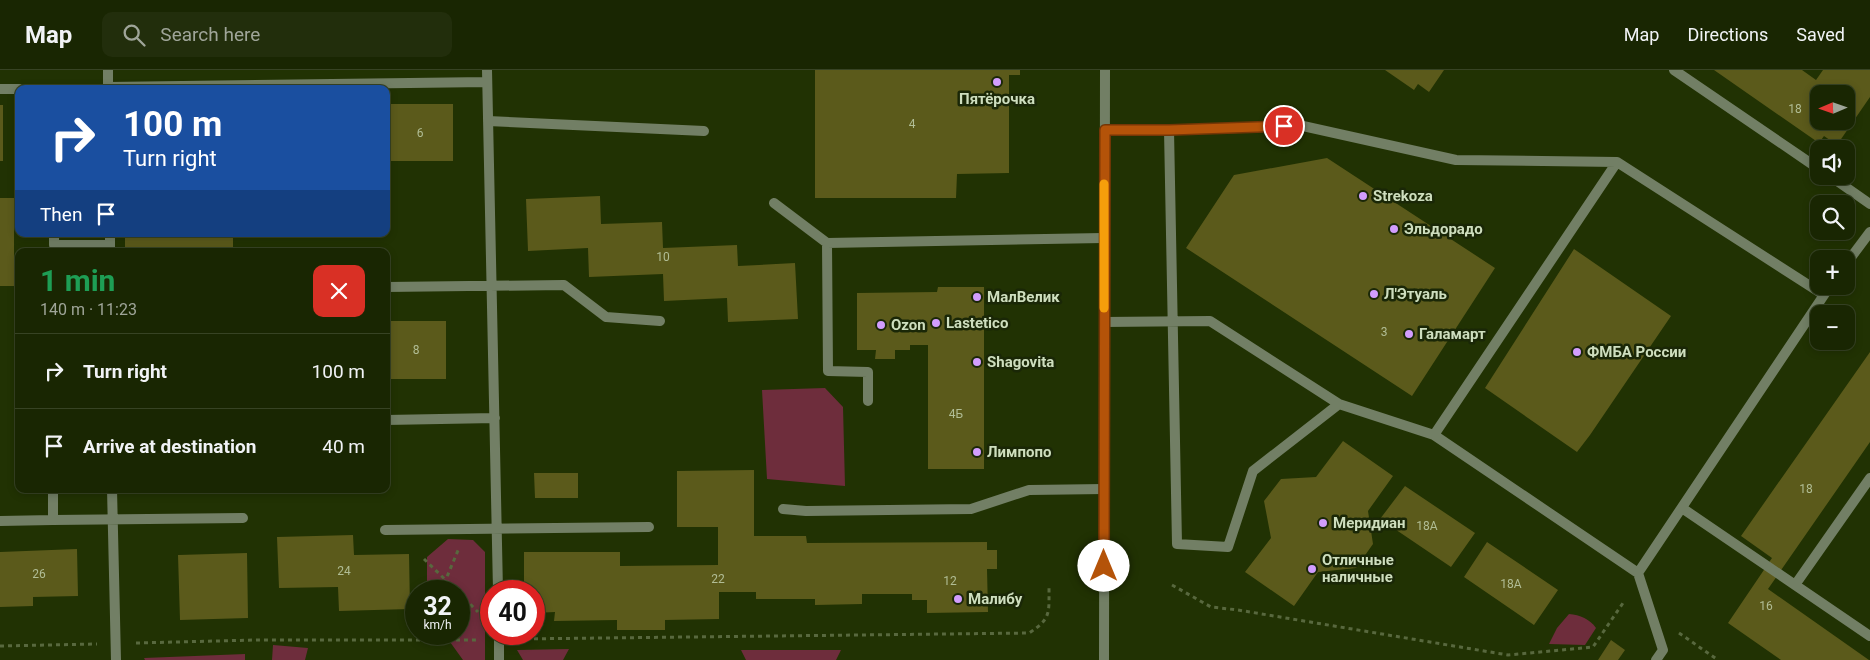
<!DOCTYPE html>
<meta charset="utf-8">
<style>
:root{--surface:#192602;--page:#222e0c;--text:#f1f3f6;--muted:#9fa599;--line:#374324}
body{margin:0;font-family:Roboto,sans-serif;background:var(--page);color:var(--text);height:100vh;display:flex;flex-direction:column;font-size:19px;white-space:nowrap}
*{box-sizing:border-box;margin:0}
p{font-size:16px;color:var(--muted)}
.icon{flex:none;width:28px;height:28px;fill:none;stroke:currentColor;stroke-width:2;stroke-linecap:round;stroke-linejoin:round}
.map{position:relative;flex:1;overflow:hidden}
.details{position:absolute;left:15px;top:178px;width:375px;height:245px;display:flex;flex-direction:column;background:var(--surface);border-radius:10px;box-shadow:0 2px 8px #0003,0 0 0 1px var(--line)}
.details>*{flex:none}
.banner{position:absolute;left:15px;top:15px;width:375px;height:152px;border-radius:10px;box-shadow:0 2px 8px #0003,0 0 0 1px var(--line);background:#1a4fa0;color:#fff;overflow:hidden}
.needle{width:32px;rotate:268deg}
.buttons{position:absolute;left:1810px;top:15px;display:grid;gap:10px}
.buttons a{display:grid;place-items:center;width:45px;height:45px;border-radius:10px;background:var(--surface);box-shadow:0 2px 8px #0003,0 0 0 1px var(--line);font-size:25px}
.speed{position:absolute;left:405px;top:510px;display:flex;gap:10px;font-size:25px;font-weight:700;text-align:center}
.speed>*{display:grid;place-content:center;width:65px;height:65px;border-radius:50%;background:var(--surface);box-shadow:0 2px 8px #0003,0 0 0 1px var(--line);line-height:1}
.speed small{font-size:12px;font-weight:400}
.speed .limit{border:8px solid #d22;background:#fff;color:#111}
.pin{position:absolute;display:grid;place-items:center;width:42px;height:42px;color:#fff;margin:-21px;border:2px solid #fff;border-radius:50%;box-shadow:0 1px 5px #0007}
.me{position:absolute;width:55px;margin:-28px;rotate:0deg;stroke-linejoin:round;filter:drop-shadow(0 0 4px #0008)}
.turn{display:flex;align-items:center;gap:18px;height:105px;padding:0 25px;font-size:22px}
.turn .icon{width:65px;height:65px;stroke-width:2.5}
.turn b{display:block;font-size:35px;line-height:42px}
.then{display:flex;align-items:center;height:48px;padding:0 25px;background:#0003;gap:10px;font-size:19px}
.round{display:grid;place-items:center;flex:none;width:52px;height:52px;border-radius:10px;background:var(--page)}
.overview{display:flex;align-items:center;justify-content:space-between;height:85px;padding:0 25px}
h1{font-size:30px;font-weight:700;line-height:38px;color:#1e9e55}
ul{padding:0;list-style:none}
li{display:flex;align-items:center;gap:15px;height:75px;padding:0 25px;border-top:1px solid var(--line)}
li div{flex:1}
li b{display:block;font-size:19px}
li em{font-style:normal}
header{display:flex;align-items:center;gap:30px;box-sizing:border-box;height:70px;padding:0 25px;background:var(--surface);border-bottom:1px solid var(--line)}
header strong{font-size:24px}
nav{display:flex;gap:28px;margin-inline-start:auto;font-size:18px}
.search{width:350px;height:45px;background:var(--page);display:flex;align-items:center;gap:12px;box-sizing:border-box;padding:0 18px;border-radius:10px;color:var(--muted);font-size:19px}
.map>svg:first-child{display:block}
.green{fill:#6e2d3c}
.building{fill:#5b5a1b;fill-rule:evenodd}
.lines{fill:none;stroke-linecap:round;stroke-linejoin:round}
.path{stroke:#58683e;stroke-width:3;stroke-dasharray:4 4;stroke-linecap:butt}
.service{stroke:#727f65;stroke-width:10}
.tertiary{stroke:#727f65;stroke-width:10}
.route-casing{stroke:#753606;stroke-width:12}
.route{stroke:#b45309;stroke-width:9}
.slow{stroke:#f59e0b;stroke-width:9}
.poi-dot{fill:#d29dfd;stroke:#1a2707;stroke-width:2}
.labels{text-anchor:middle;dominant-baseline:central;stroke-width:5;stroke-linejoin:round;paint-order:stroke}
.number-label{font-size:12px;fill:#b1bd95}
.poi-label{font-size:15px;font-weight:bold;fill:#cedebe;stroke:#1a2707;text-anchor:start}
</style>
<header>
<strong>Map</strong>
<div class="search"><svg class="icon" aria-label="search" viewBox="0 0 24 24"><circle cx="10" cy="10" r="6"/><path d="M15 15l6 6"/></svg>Search here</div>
<nav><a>Map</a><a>Directions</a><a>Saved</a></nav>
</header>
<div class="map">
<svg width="1870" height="590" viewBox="0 0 1870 590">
<rect width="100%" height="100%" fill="#213203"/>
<path class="green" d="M825,318L843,337L845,416L767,409L762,320Z
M448,469L473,470L485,482V590H463L445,565L427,566V564H459V521H427V487Z
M1569,544C1580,545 1590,549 1596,558L1585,575L1549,574L1557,558Z
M273,575L308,578L305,590H272Z
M569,579L563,590H523L517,580Z
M741,580H841L836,590H746Z
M245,584V590H145L144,588Z"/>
<path class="building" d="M815,0H1020V5H1009V103L957,104L956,128H815Z
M1385,0H1444L1429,22L1418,14L1414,20Z
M1714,0H1802L1816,10L1823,0H1870V27L1837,75L1824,66L1819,73ZM1819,24H1846V51H1819Z
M386,34H453V91H386Z
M0,35H3V91H0Z
M1327,88L1495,198L1412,326L1186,178L1234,105Z
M600,126L601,154L662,152L663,178L737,175L738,196L795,193L798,249L728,252L727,228L664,231L663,204L589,207L588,178L528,181L526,129Z
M0,128H14V216H0Z
M125,164H233V181H125Z
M1574,179L1671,246L1590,365L1577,382L1485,318Z
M938,217H984V399H928V275H910V280H895V289H875L876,280H857V223L937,222Z
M386,251H446V309H386Z
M1870,282V372L1768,519L1869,590H1781L1728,553L1772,488L1741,466Z
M1343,371L1393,406L1368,441L1373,474L1356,498L1318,502L1294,536L1245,502L1271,468L1264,431L1281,409L1316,407Z
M754,400V466H806L807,473L987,472V480H997V499H987L988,542L927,543V530H912V524H862V534L815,535V529H756V522H719V549L665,550V560H617V550L554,551L555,542L534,543V521H524V482H620V496L718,495V457H677V401Z
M534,403H578V428H535Z
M1405,416L1475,463L1451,497L1380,449Z
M353,465L354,485L409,484L410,539L339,541L338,517L279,518L277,467Z
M1487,472L1558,520L1534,555L1464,507Z
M77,479L78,526L33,527V536L0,537V482Z
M247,483L248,548L180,550L178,485Z
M1611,570L1625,580L1618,590H1598Z"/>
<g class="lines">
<path class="path" d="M424,489L457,521
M1172,515L1211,537L1238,540L1508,585L1593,577L1625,530
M441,521L459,478
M459,523L478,542
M1679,563L1718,590
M518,569L1029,563C1051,549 1049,543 1049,518
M421,570L423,564
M136,573L256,570H479
M0,576L97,574"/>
<path class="service" d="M108,0V19
M487,0L498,521
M1674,0L1819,99
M108,17L487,12
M0,19H19
M488,51L704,61
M1105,60H1169L1303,56L1456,90L1617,92L1824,225
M1169,60L1177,474L1228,477L1253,401L1339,334
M1830,106L1870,134
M774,133L827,173L1103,168
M54,164V175H110
M110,164V180
M827,173L828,301L868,302V331
M1846,194L1870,162
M386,217L564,215L606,247L660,251
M1104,252L1210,251L1339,334L1434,365L1638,503L1663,580L1656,590
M386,350L495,348
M1434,365L1617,92
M53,419V450L243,448
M112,419L116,590
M1682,438L1870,566
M783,439L806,441L971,439L1029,420L1104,419
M0,451L53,450
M385,460L649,457
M1638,503L1830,216
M1795,515L1870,408
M499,564V590"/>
<path class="tertiary" d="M1104,590L1105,0"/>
</g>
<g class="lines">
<defs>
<path id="route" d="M1104,496L1105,60H1169L1284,56"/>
</defs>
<use href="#route" class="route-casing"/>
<use href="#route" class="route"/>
<path class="slow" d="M1104,114V238"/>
</g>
<g class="poi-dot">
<circle cx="997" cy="12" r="5"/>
<circle cx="1363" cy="126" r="5"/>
<circle cx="1394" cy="159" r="5"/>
<circle cx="1374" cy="224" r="5"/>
<circle cx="977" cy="227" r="5"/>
<circle cx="936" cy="253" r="5"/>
<circle cx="881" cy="255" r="5"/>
<circle cx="1409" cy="264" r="5"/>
<circle cx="1577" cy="282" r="5"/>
<circle cx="977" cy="292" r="5"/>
<circle cx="977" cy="382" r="5"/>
<circle cx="1323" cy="453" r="5"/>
<circle cx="1312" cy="499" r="5"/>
<circle cx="958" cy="529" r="5"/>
</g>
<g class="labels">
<g class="number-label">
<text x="1795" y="39">18</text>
<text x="912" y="54">4</text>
<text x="420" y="63">6</text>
<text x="663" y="187">10</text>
<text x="1384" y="262">3</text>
<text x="416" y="280">8</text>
<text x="956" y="344">4Б</text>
<text x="1806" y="419">18</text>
<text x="1427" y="456">18А</text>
<text x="344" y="501">24</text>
<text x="39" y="504">26</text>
<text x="718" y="509">22</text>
<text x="950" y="511">12</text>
<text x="1511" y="514">18А</text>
<text x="1766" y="536">16</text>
</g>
<g class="poi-label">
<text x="997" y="29" text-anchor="middle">Пятёрочка</text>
<text x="1373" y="126">Strekoza</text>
<text x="1404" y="159">Эльдорадо</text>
<text x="1384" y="224">Л'Этуаль</text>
<text x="987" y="227">МалВелик</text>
<text x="946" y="253">Lastetico</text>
<text x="891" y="255">Ozon</text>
<text x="1419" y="264">Галамарт</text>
<text x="1587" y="282">ФМБА России</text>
<text x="987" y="292">Shagovita</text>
<text x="987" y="382">Лимпопо</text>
<text x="1333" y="453">Меридиан</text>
<text x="1322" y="490">Отличные<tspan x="1322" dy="17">наличные</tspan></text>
<text x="968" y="529">Малибу</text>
</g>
</g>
</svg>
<div class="buttons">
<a><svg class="needle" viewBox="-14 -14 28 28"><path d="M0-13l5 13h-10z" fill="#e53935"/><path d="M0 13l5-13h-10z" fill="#9fa599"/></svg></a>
<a><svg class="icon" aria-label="sound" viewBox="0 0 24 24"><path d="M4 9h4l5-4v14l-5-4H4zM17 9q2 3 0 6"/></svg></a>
<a><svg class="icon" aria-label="search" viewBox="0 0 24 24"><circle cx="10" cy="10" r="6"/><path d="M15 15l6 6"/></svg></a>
<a>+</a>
<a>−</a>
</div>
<div class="speed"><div>32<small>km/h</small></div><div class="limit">40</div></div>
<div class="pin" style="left:1284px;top:56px;background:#d93025"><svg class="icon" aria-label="arrive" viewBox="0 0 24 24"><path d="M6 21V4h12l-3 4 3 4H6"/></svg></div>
<svg class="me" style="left:1104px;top:496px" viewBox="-20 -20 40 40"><circle r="19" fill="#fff"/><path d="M0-13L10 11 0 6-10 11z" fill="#b45309"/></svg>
<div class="banner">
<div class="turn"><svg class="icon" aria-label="right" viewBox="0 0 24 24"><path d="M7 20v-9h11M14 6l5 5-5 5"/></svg><div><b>100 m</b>Turn right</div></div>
<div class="then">Then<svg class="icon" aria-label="arrive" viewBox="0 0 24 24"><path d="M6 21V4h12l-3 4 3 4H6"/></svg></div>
</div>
<section class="details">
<div class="overview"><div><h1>1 min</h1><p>140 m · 11:23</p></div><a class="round" style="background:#d93025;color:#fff"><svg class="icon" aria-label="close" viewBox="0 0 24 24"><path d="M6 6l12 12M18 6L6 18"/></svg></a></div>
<ul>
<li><svg class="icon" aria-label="right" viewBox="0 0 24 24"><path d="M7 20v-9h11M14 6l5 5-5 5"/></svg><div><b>Turn right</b></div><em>100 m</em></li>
<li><svg class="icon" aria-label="arrive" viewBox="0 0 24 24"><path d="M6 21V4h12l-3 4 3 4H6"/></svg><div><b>Arrive at destination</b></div><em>40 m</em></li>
</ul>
</section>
</div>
